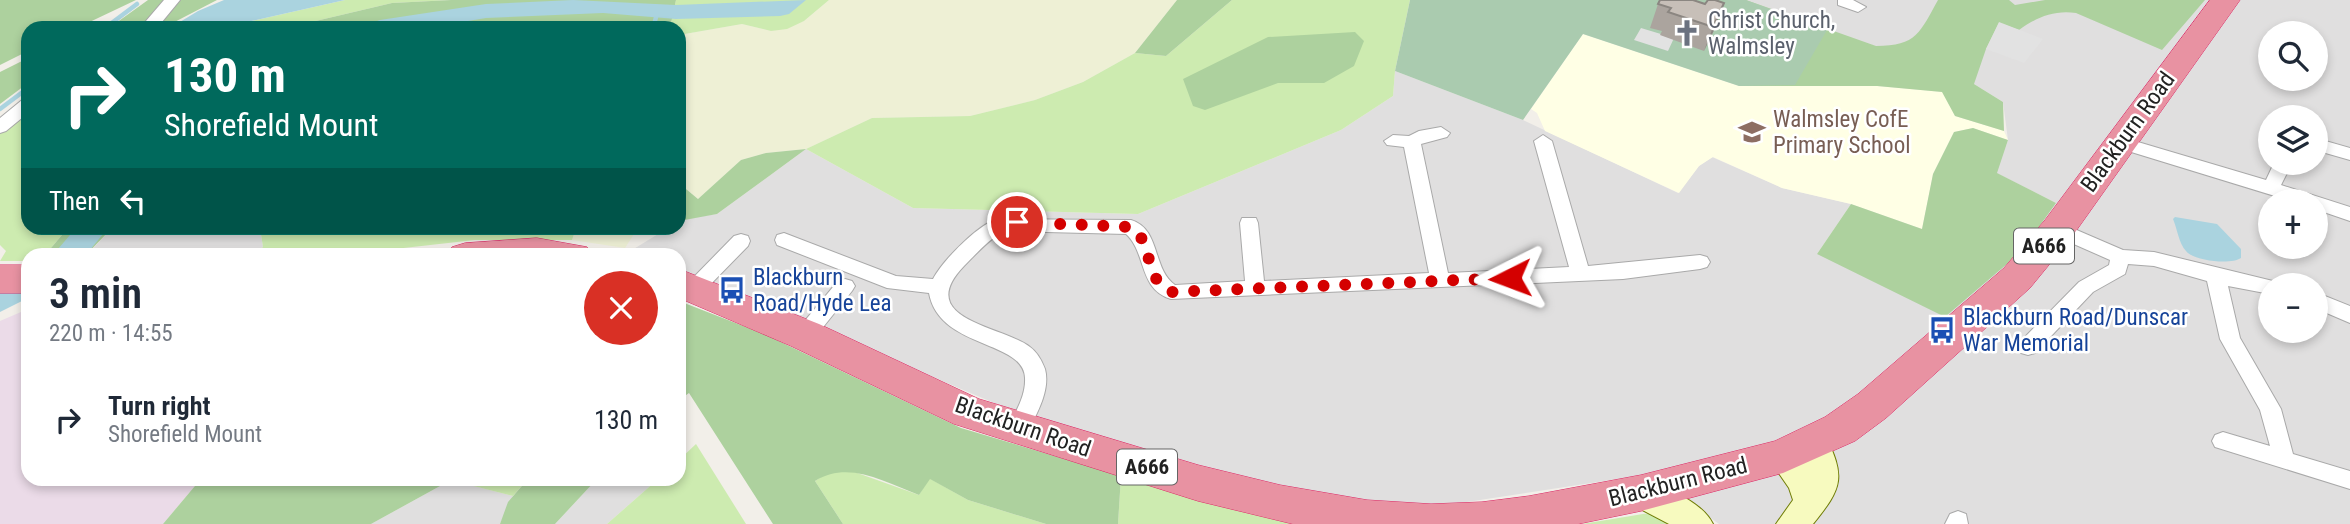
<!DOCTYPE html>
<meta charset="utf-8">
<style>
:root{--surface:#fff;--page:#f2f2f3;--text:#1f2937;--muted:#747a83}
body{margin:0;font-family:"Roboto Condensed",sans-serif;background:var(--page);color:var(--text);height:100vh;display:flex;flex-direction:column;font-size:26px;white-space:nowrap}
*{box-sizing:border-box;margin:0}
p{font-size:23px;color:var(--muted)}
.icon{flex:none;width:38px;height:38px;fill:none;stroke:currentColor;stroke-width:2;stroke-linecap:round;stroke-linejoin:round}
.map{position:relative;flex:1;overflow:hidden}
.details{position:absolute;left:21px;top:248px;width:665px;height:238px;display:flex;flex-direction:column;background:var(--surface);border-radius:21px;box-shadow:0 4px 10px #0003}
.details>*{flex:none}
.banner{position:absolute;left:21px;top:21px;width:665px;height:214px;border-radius:21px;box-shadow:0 4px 10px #0003;background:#00695c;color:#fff;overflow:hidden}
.controls{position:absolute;left:2258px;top:21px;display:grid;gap:14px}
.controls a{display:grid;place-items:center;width:70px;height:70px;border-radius:50%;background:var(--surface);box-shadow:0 4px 10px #0003;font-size:35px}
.pin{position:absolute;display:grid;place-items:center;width:60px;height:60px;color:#fff;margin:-30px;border:4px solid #fff;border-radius:50%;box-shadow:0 2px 7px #0007}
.me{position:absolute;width:77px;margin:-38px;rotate:267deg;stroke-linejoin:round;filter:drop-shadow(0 0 5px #0008)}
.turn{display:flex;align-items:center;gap:24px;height:147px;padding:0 28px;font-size:32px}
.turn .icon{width:91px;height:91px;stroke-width:2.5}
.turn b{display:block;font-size:49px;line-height:60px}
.then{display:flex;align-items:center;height:66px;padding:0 28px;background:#0003;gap:14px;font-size:26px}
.round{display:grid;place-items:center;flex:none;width:74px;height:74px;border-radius:37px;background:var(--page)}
.summary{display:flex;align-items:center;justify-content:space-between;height:119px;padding:0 28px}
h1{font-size:42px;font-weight:600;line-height:52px}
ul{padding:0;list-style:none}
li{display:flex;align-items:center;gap:21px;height:105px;padding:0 28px}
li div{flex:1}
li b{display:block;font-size:26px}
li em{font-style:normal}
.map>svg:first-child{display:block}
.residential{fill:#e0dfdf;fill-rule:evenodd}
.industrial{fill:#ebdbe8}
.education{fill:#ffffe5}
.farmland{fill:#eef0d5}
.grass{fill:#cdebb0}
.forest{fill:#add19e}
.cemetery{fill:#aacbaf}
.parking{fill:#e2e2e2}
.water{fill:#aad3df}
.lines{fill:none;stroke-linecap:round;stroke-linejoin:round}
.stream{stroke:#aad3df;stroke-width:4.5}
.river{fill:#aad3df;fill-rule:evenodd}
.street-casing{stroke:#a9a9a9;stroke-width:2}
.secondary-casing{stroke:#707d05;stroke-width:2}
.highway-casing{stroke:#dc2a67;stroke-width:1}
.street{fill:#fff;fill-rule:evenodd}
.secondary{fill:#f7fabf;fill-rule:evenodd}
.highway{fill:#e892a2;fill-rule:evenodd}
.wall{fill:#aba49e}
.shaded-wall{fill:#8b8681}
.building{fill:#c7bfb8;stroke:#8b8681;stroke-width:2}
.route{stroke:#d40000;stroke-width:12;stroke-dasharray:0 21.6}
.labels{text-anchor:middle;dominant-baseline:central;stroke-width:5;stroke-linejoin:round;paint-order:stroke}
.shield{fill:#fff;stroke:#646464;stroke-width:2}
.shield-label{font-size:21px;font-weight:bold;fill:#222}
.worship-label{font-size:23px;fill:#5b616d;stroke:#fff;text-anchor:start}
.education-label{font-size:23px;fill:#785e54;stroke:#fff;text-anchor:start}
.street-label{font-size:23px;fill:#222;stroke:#fff}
.transit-label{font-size:23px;fill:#164399;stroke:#fff;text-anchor:start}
</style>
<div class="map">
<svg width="2350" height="524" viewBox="0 0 2350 524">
<rect width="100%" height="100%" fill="#f2efe9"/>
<path class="residential" d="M1746,0H2350V524H1719L1650,474L1414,510L1226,477L999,405L679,270V256L644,255L632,250L668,228H679V221L682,219L717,214L806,149L913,208L1138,214L1341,130L1393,96L1395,71L1523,120L1678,193L1699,166L1712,157L1782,188L1851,204L1817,254L2056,203L1996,173L2008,140L2003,102L1974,84ZM2270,33H2315V79H2270ZM2270,117H2315V163H2270ZM2270,201H2315V247H2270ZM2270,285H2315V331H2270Z
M112,228H260L263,247L252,255L86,256Z
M451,480L513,496L500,524H371Z
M596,480H657L607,524H555Z"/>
<path class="industrial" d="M28,309V480H200L163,524H0V321Z"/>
<path class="education" d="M1583,34L1739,86H1877L1943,92L1955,116L2004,131L2008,140L1973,128L1954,132L1933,174L1922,229L1851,204L1782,188L1713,157L1699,166L1679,193L1545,131L1537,113L1531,109Z"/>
<path class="farmland" d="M829,0H1177L1135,53L1083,82L1035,100L970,116L872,118L806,149L766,153L741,160L698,199L686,189L679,190V35L742,24L771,31L804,21Z
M576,228H638L625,248L572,240Z"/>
<path class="grass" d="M345,0H451L392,3L286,28H220Z
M676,0H829L804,21L787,29L771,31L742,24L679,35V28H670Z
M1232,0H1410L1395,71L1393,96L1341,130L1138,214L913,208L806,149L872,118L970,116L1035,100L1083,82L1135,53L1166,56Z
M28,107V228H68L45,255L28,256V261H0L6,251L0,245V132Z
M260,228H576L572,240H475L341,255L252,256L263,247Z
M696,444L746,524H607L657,480H679V460Z
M849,470L919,495L929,478L968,500L1046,524H843L815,481L826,474Z
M1121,476L1300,524H1118Z
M450,480H527L513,496Z
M1652,513L1675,524H1582L1643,514Z"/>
<path class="forest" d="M0,0H136L77,28H28V51L0,65Z
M148,0H168L144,28H109Z
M175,0H217L163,28H151Z
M451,0H676L670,28L537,24L468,28H286L392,3Z
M1177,0H1232L1166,56L1135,53Z
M1746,0L1876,46C1917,46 1920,32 1938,0H2009L2015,5L2045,0H2205L2162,50L2076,13C2054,10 2037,17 2019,30L1999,23L1986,49L1974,84L2003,102L2004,131L1955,116L1942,92L1877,86H1739L1728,58Z
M1355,32L1364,41L1354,66L1324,83H1278L1205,110L1193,106L1183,79L1268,37Z
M28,58V83L0,104V72Z
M1973,128L2008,140L1997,173L2056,203L2021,252L1945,317L1817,254L1851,204L1922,229L1933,174L1954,132Z
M806,149L717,214L679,221V190L686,189L698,199L741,160L766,153Z
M68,228H112L86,255H45Z
M679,301L764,334L961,428L1121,476L1118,524H1046L968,500L930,479L919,495C884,482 849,460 815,481L843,524H773L689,393L679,400Z
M200,480H451L371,524H163Z
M527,480H596L555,524H500L508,502Z"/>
<path class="cemetery" d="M1410,0H1746L1827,30L1795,85L1739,86L1583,34L1523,120L1395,71Z"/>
<path class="parking" d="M1999,22L2043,39L2024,63L1986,49Z
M1641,28L1674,38L1668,51L1634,40Z"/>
<path class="water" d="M224,0H345L220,28H170L198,11Z
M2175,217L2217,224L2241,249V258C2231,265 2194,261 2186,251C2179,244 2177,228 2173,219Z"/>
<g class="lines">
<path class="stream" d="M105,28L137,4
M653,28L658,10
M0,109L28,88"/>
<path class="river" d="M573,0L676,5L806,0L789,14L780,16L676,19L603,13L486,18L426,28H368L371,23L380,20L486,4Z
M76,228H108L85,256H52Z
M28,272V298L0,312V286Z"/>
<defs>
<path id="street" d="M164,0H180L157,28H140Z
M1838,0H1853L1866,7L1858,12L1838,5Z
M28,98V113L6,131L0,133V118L22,100Z
M1441,127L1450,133L1447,137L1421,144L1448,273L1569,267L1534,141L1543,135L1552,141L1588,266L1700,255L1707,257L1710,262L1707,267L1700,269L1623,279L1171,299C1138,289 1147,253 1126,234L1004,231C990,238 975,255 964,266C912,320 1004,326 1030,347C1037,352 1042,361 1045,369C1051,391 1035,417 1026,435L1018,438L1010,435L1007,429C1015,413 1026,396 1025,378C1024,340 939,349 929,293L887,288L777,245L775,240L777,235L784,233L896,276L933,279C943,260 978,225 997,219L1131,220C1161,229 1152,269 1175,285L1245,281L1240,223L1242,218H1256L1258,223L1264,281L1429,273L1404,147L1387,145L1384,141L1393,135L1409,136L1419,131Z
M2121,137L2266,180L2274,163H2292L2281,185L2350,207V221L2315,209V201H2291L2115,147L2112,143L2115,139Z
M2315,138L2350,148V160L2315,150Z
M2058,222L2123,250L2154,252L2277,282L2279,285H2270V294L2228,286L2240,338L2281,409L2293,454L2350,471V489L2215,447L2212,441L2215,435L2223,432L2270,446L2260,410L2220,339L2207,281L2154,266L2128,264L2125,274L2093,292L2035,353L2028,355L2021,353L2018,347L2021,341L2079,282L2109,265L2110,260L2051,234L2049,229L2051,224Z
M741,234L748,236L750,241L748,246L702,293L695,295L688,293L685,288L688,283L734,236Z
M845,279L852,281L855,286L852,291L812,341L805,343L798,341L795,335L798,329L838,281Z
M2315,292L2350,306V323L2315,308Z
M1958,511L1966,514L1968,524H1945L1950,514Z"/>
<path id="secondary" d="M1813,429L1824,433C1846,477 1843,487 1813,524H1776L1793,500L1789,488L1767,456L1772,447C1788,441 1794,446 1804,459L1797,442L1802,433Z
M1641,479C1665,488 1701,500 1713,524H1669L1629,503L1625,493L1629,483Z"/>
<path id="highway" d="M2210,0H2240L2071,238L2030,288L1886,418L1855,441L1783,473L1641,511L1578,524H1293L1198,501L954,424L791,346L679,298V269L819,324L979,399L1198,465L1280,485L1367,500L1431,504L1482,502L1529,496L1641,475L1775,441L1825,417L1858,394L2004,268L2045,220Z
M537,238L587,247L592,256H447L452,247L465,243Z
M0,265H28V293H0Z"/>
</defs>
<use href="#street" class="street-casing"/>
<use href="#secondary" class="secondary-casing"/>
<use href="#highway" class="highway-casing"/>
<use href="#street" class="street"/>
<use href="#secondary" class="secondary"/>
<use href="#highway" class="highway"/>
</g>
<path class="wall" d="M1658,4H1705L1716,26L1704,51L1660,35L1662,31L1650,28Z"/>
<path class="shaded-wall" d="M1724,3L1716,26L1704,51L1713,27Z"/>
<path class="building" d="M1660,0H1693L1705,4L1708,0H1715L1724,3L1713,27L1668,12L1671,8L1658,4Z"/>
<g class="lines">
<path class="route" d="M1017,222L1131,227C1155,243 1142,278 1171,292L1510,278"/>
</g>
<defs>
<symbol id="church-bare" viewBox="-9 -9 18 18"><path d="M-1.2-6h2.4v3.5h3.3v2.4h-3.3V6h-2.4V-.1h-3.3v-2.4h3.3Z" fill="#6b7280" stroke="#fff" stroke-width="2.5" paint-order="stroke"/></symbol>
<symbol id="school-bare" viewBox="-9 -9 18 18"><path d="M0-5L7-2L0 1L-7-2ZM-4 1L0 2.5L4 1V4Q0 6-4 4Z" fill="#8d6e63" stroke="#fff" stroke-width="2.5" paint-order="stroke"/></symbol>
<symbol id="bus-bare" viewBox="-9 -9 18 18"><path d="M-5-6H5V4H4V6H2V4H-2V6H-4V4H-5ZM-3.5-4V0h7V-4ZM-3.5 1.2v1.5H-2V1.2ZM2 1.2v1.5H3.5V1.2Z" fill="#1a4fb4" stroke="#fff" stroke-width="2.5" paint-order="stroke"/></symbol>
</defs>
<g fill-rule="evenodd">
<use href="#church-bare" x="1668" y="14" width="38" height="38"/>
<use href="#school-bare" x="1733" y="113" width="38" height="38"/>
<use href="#bus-bare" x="713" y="271" width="38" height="38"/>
<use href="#bus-bare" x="1923" y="311" width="38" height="38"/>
</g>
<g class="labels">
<g class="shield">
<rect x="2014" y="228.5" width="60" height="35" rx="5"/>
<rect x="1117" y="449.5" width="60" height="35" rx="5"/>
</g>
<g class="shield-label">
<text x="2044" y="246">A666</text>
<text x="1147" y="467">A666</text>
</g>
<g class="worship-label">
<text x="1708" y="20">Christ Church,<tspan x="1708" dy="26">Walmsley</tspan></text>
</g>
<g class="education-label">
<text x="1773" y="119">Walmsley CofE<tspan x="1773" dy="26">Primary School</tspan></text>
</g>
<g class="street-label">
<text transform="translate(2128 132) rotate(-54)">Blackburn Road</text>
<text transform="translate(1023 427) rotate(19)">Blackburn Road</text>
<text transform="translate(1678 482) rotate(-14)">Blackburn Road</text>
</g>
<g class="transit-label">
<text x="753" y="277">Blackburn<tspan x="753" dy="26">Road/Hyde Lea</tspan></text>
<text x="1963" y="317">Blackburn Road/Dunscar<tspan x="1963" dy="26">War Memorial</tspan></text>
</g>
</g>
</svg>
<div class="controls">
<a><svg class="icon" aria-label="search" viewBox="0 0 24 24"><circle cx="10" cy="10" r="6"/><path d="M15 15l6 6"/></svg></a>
<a><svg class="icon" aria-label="layers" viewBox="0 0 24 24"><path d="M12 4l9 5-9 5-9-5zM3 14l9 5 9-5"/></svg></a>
<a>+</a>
<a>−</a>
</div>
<div class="pin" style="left:1017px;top:222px;background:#d93025"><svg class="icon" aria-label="arrive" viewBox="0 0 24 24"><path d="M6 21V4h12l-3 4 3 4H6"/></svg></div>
<svg class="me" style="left:1510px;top:278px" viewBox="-20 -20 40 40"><path d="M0-17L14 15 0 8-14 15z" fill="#d40000" stroke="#fff" stroke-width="4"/></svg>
<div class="banner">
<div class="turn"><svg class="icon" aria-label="right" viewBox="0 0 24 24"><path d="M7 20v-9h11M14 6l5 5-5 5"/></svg><div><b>130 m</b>Shorefield Mount</div></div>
<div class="then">Then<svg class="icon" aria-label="left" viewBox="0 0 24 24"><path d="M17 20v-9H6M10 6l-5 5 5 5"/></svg></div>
</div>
<section class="details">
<div class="summary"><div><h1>3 min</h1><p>220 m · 14:55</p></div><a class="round" style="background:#d93025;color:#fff"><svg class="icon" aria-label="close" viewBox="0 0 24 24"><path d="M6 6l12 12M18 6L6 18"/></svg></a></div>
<ul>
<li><svg class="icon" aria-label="right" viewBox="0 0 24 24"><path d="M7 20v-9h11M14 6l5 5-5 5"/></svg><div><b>Turn right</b><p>Shorefield Mount</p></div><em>130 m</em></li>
</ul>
</section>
</div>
